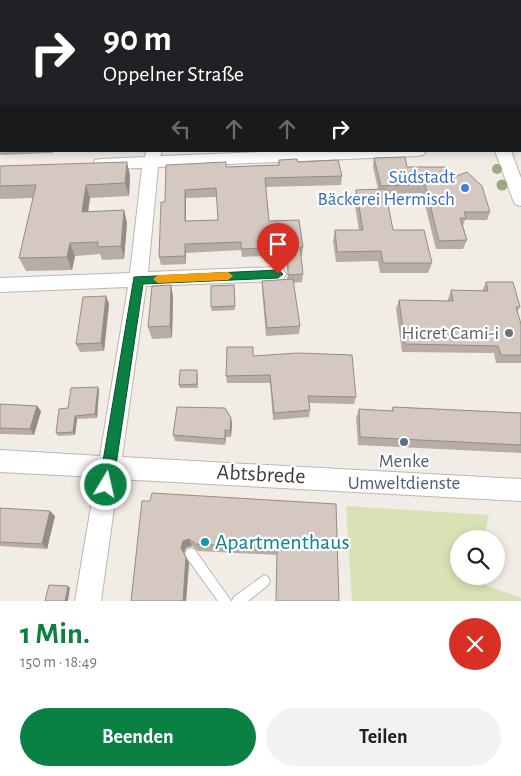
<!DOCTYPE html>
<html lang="de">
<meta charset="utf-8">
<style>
:root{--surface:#fff;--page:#f2f2f2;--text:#202124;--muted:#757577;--accent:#0b8043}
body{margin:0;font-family:"Alegreya Sans",sans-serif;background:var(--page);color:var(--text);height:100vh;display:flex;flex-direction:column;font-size:19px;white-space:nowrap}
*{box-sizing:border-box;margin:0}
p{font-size:16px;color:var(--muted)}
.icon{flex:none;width:28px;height:28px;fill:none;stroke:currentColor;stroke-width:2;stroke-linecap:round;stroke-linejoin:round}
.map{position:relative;height:601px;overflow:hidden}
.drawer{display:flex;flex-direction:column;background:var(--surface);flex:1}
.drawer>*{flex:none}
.guide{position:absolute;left:0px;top:0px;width:521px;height:152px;box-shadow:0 2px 8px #0003;background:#202124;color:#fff;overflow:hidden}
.buttons{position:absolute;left:450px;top:530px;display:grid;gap:10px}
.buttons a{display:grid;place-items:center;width:55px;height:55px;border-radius:50%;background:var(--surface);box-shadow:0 2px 8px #0003;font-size:25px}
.pin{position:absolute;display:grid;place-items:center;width:42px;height:42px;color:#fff;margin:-51px -21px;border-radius:50% 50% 50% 0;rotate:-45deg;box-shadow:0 0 5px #0007}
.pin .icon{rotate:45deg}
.me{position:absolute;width:55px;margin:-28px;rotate:9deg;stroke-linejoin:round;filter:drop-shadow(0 0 4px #0008)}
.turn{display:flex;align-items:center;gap:18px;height:105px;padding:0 20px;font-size:22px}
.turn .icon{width:65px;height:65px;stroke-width:2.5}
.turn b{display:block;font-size:35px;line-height:42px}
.lanes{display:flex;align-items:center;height:48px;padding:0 20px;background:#0003;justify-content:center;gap:25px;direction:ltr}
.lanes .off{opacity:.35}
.round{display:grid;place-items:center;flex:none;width:52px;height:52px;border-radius:26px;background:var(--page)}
.summary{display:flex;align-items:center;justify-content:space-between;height:85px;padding:0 20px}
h1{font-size:30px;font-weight:700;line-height:38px;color:var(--accent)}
.cta{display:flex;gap:10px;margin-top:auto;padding:10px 20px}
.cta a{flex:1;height:58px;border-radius:30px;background:var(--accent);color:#fff;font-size:20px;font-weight:700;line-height:58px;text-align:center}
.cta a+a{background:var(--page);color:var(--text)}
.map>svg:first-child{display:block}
.green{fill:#d8e2b4}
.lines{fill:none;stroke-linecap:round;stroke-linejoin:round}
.service-casing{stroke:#bfb5ae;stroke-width:2}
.minor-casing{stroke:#bfb5ae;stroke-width:2}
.service{fill:#fff;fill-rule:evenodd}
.minor{fill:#fff;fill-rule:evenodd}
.tree{fill:#9da782}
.wall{fill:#b7aca6;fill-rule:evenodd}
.shaded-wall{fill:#958c87}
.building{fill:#d5c8c1;stroke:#958c87;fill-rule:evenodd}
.route{fill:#0b8043;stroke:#07532c}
.slow{fill:#f59e0b}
.shop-dot{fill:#3f7fe0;stroke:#fff;stroke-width:2}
.worship-dot{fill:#6b7280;stroke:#fff;stroke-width:2}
.service-dot{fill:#5c6f8a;stroke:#fff;stroke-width:2}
.culture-dot{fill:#0f9aa8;stroke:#fff;stroke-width:2}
.labels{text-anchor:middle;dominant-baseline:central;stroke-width:4.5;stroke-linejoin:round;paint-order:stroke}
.shop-label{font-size:19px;fill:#366cbe;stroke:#fff;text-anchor:end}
.worship-label{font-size:19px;fill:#5b616d;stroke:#fff;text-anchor:end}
.service-label{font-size:19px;fill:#4e5e75;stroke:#fff}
.near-street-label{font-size:22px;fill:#443c37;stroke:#fff}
.near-culture-label{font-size:22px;fill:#0d838f;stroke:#fff;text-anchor:start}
</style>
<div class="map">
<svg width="521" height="601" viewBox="0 0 521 601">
<rect width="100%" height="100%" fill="#f2ece7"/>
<path class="green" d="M346,506L489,515L484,539H459V576H476L475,581L521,598V601H352Z"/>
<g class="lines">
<defs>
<path id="service" d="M191,548L195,550L231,601H218L187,558L185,554L187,550Z
M264,575L268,577L270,581L268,585L248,601H232L234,597Z"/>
<path id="minor" d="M345,0H358L359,1H346Z
M0,72H1V80H0Z
M146,151H162L160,156L285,151H426L423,155L418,156L158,167L148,272L277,267L283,269L286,274L283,279L277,281L146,286L122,457L521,479V501L118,479L101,601H75L96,477L0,472V450L100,456L128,287L0,292V278L130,273L142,168L101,169L95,168L93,164L95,160L101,159L145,157Z
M495,151H511L521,178V206L515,204L513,200Z"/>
</defs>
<use href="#service" class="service-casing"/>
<use href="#minor" class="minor-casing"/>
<use href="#service" class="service"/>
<use href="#minor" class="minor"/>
</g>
<g class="tree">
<circle cx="497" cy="169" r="5"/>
<circle cx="502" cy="185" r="5.5"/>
</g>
<path class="wall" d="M411,0H521V85H520V1H411Z
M0,4H1V63L0,64Z
M0,124H1V151H53V153L0,155Z
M374,158L449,179L490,212L487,220H465L463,226L467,240L463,249H436L422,193L386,194L393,230L432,263L428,273H380L378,261L336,262L333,241L335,230H359L354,200L356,190L378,189L373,167Z
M279,160L298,162L342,176L341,185L266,187L269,221L303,247L302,256H301L303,274L302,282L293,283L300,326L299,334L266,336L262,289V281L287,279L288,273L284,255L242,257L241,250L186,253V264L161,265L159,257L165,202L226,167L278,165ZM217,197L218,220L186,221V198Z
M0,166L130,175L129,196L90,198L88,212L124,210L127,223L124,259L102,260L100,254L75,256L72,270L26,271L19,258L33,198L0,199Z
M486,282L520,307L517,312L521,324V363H496L494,353L402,352L396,309L399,300L448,301V299L451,290L482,291Z
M171,285L173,297L172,338L152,339L148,327Z
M234,285L235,310L212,311L211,307Z
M106,296L109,304L104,351L80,352L76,344Z
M253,356L356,397L354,404L309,403L310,410L309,417L273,420L270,383H227L226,376Z
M198,374V388H180L179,385Z
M99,390L97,418L77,419L75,435L58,436L56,433L68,408Z
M0,404L37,406L41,411L34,435L0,434Z
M393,407L521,413V453L358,445L356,418L359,409L392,411Z
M231,418L232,424L231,437H226L225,445L175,441L173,435Z
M142,501L336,504L339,601H276L277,555L198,551L192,546L186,548L184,554L189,563L186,601H131Z
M0,508L55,516L47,549L0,546Z"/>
<path class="shaded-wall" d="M127,162L130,175L129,196L125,183Z
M86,185L90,198L86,225L82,212Z
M185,190L186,198V229L185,221Z
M124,210L127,223L124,259L121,246Z
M70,243L75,256L72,270L67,257Z
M185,244L186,253V264L185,256Z
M171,285L173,297L172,338L170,326Z
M106,296L109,304L104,351L101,343Z
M98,387L99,390L97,418L95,414Z
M37,406L41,411L34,435L30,429Z
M75,416L77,419L75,435L73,432Z
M231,418L232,424L231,437L230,431Z
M225,430L226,437L225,445Z
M50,511L55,516L47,549L42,544Z
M189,539L192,546L186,548L183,555L181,548L183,541Z
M186,557L189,563L186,601H183Z
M68,586L70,588L68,601H65Z"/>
<path class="building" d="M11,0H114L113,1H10Z
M212,0H225L226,1H200Z
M296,0H332V1H296Z
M416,0H521V68H520V1H417Z
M0,4H1V54H0Z
M0,124H1V146H0Z
M405,157L407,167H445L449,179L467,172L482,186L490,212H464L466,218H460L467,240L439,241L425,184L381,186L374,158Z
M297,159L298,162L338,160L342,176L265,178L269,221L299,220L303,247H300L303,274L288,275V265L284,247L241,249V242L185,244V256L159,257L161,202H165L166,165L226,162V167L279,165V160ZM216,188L218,220L185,221V190Z
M127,162L125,183L86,185L82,212L124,210L121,246L98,247V242L70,243L67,257L19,258L36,185L0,186V166Z
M385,189L393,230H424L432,263H383L381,251L337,252L335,230H363L356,190Z
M293,279L300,326L267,328L262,281Z
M486,282H513L520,307H516L521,324V355H501L498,346L405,344L399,300L453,301L451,290L488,291Z
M171,285L170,326L148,327L152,286Z
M234,285L235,306L211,307V286Z
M106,296L101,343L76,344L83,297Z
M227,347H253V356L298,353L352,355L356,397L308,396L310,410L274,413L270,375L226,376Z
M180,370H197V384L179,385Z
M98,387L95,414L75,416L73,432L56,433L59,409L68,408L71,388Z
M0,404L37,406L30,429L0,428Z
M177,407L225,408L231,418L230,431L225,430V439L173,435Z
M393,407L521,413V445L360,437L359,409L393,411Z
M152,493L336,504L339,601H276L277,548L196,544L189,539L183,541L181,548L186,557L183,601H131L142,501H150Z
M0,508L50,511L42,544L0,542Z
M49,585L68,586L65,601H45Z"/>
<path class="route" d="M278,270L283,274L278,278L143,284L113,485L111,490L106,492L101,490L99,485L134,277Z"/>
<path class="slow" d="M228,272L233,276L228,280L158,283L153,279L158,275Z"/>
<circle class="shop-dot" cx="465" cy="188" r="5"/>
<circle class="worship-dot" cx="509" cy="333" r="5"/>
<circle class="service-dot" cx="404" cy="442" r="5"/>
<circle class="culture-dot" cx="205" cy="542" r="5"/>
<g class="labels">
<g class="shop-label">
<text x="455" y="177">Südstadt<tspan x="455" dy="22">Bäckerei Hermisch</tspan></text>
</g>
<g class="worship-label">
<text x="499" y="333">Hicret Cami-i</text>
</g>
<g class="service-label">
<text x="404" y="461">Menke<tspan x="404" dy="22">Umweltdienste</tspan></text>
</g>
<g class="near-street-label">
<text transform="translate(261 474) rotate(3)">Abtsbrede</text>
</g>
<g class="near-culture-label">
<text x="215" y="542">Apartmenthaus</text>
</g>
</g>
</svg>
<div class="buttons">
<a><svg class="icon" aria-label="search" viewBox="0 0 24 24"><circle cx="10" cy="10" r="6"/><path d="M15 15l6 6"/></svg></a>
</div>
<div class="pin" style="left:278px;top:274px;background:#d93025"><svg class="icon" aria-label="arrive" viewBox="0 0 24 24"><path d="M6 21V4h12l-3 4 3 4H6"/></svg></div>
<svg class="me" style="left:106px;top:485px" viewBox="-20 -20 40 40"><circle r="17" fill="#0b8043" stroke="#fff" stroke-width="3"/><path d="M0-11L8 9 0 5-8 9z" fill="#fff"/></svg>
<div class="guide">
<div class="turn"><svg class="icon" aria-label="right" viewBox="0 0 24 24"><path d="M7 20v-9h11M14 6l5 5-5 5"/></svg><div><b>90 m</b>Oppelner Straße</div></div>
<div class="lanes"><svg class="icon off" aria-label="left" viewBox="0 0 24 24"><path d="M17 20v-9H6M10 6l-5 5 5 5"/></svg><svg class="icon off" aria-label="ahead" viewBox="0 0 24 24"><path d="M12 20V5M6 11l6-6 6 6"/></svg><svg class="icon off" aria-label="ahead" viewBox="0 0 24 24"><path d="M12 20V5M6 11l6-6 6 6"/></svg><svg class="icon" aria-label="right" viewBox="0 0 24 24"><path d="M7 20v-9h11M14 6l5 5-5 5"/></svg></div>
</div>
</div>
<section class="drawer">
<div class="summary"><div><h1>1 Min.</h1><p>150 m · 18:49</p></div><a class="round" style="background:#d93025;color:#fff"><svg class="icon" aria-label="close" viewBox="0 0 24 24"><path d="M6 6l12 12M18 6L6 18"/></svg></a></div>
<div class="cta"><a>Beenden</a><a>Teilen</a></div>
</section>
